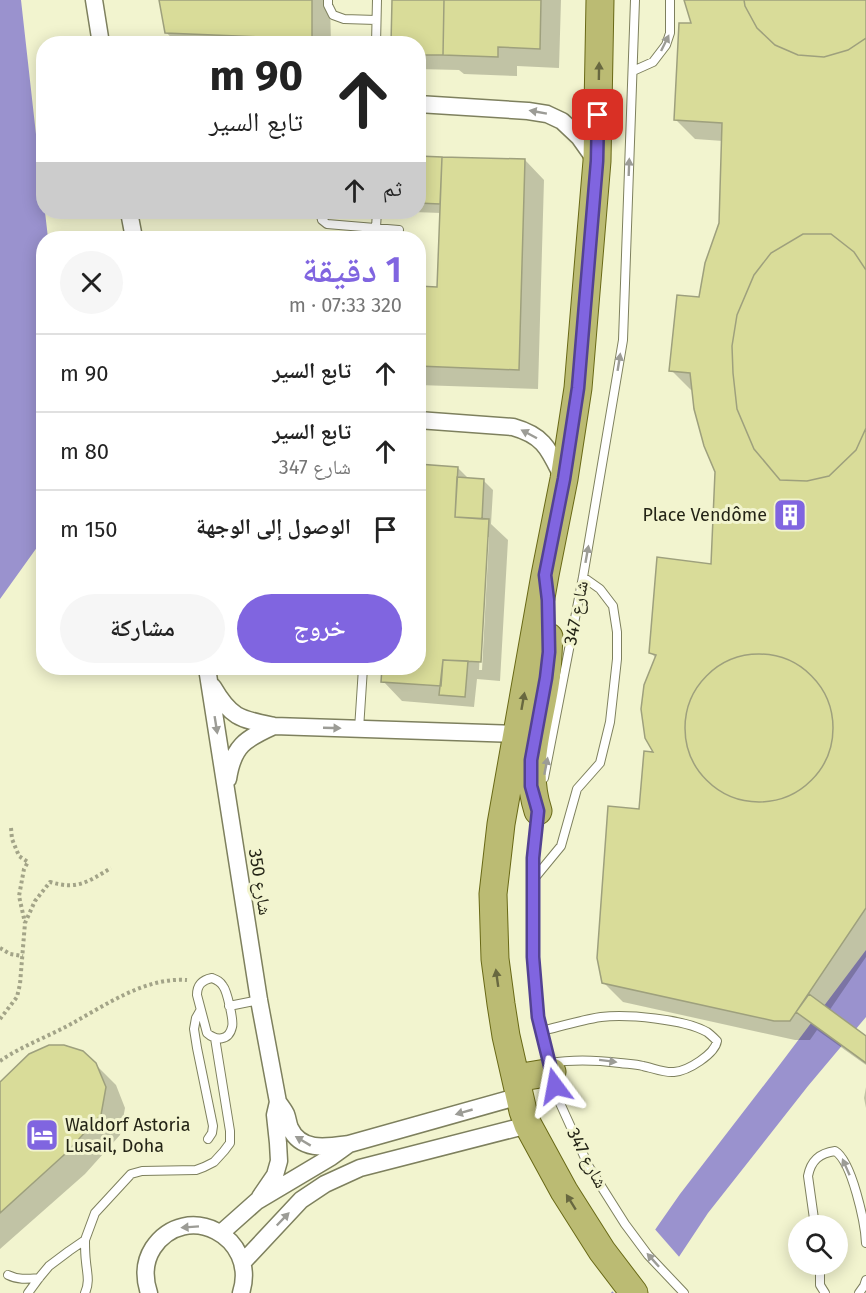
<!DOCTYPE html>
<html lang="ar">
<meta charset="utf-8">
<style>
:root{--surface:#fff;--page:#f6f6f6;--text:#222;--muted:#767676;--line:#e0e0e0;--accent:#8065e0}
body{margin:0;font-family:"Fira Sans","Noto Naskh Arabic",sans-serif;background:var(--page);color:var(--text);direction:rtl;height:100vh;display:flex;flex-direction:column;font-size:22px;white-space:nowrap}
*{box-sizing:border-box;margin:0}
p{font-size:20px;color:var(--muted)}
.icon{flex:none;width:33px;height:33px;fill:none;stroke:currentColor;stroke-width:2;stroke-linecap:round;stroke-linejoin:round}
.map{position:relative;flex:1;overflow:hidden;direction:ltr}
.side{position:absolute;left:36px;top:231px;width:390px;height:444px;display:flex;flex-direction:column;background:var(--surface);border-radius:24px;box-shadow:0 3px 15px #0003;direction:rtl}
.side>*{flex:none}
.banner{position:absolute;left:36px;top:36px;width:390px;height:183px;border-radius:24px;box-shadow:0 3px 15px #0003;direction:rtl;background:#fff;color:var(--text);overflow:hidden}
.tools{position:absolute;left:788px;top:1215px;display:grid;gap:12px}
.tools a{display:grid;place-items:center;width:60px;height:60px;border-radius:50%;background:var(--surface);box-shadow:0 3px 15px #0003;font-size:30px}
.pin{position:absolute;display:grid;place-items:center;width:51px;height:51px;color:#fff;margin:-26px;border-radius:12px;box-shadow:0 3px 9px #0006}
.me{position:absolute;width:66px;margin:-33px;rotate:347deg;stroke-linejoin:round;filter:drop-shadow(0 0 4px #0008)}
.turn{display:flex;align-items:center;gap:21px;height:126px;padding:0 24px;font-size:27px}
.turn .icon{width:78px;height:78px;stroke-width:2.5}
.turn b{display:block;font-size:42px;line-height:51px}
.then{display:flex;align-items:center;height:57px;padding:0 24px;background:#0003;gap:12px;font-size:22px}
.round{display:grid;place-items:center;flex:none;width:63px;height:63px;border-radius:32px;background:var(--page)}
.summary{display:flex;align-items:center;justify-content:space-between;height:102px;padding:0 24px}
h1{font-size:36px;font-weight:600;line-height:45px;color:var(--accent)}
.action{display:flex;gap:12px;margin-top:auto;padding:12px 24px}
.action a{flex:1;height:69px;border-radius:36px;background:var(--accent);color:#fff;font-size:24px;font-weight:600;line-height:69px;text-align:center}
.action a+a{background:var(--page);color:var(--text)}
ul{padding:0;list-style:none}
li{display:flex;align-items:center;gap:18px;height:78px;padding:0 24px;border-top:2px solid var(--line)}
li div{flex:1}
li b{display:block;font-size:22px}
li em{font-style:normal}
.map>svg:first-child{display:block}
.water{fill:#9a92ce}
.pier{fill:#f2f4cf}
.shadow{fill:#0003;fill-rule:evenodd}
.building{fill:#d9dc99;stroke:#9ea07d;stroke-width:1.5}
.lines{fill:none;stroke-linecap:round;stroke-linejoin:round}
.service-casing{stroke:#7e805e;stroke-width:10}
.minor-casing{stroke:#7e805e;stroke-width:19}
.primary-casing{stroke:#696916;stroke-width:29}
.path{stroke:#a3a488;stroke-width:4;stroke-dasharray:3 3;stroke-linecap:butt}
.service{stroke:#fff;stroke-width:8}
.minor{stroke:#fff;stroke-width:16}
.primary{stroke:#bbbb73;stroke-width:27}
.oneway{fill:#9c9c96}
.oneway2{fill:#686840}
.route-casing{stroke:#534292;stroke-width:15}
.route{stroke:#8065e0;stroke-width:10}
.labels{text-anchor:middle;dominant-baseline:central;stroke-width:6;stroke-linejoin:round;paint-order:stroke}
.poi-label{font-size:18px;fill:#242416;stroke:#f2f4cf;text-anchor:end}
.street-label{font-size:18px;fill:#242416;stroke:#f2f4cf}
</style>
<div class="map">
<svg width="866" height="1293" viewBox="0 0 866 1293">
<rect width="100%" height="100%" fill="#f2f4cf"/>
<path class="water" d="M0,0H21L43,197L44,212H45L48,238H44L43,539L0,599Z
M866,950V1017L808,1086L708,1213L655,1293H611L680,1194L781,1063Z"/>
<path class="pier" d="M653,1227L681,1259L658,1293H614L610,1289Z"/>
<path class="shadow" d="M160,0H330L331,44H177L166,32Z
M393,0H561L559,68L517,66V76L464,74L459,70L418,69V44Z
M685,0H866V957L829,1011L866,1038V1065L817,1030L810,1040H795L623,1002L603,982L640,811L655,754L657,659L651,653L712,566L717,472L693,390H691L671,370L701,298L721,223L723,141L695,139L676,120L693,24Z
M418,158L525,160L544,180L538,389L418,385V288H439L441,213L413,212H418Z
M458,468L469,479L483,480L493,490L491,524L508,540L500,681L477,679L474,707L402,701L383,681L384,668H418ZM486,537H489L482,670H479Z
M95,1064L116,1085L125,1108L120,1135L85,1174L0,1249V1084Z
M866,1087V1108L864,1098Z"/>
<path class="building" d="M159,0H312V39L165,33Z
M392,0H444L443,55H418V44H391Z
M444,0H541L540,49L498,47V57L443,55Z
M684,0H866V908L790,1021H774L602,983L597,958L608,806L639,809L644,751L653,752L645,738L641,709L644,685L656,655L649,653L657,557L711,564L715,472L704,446L694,409L690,373L669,371L677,295L699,297L705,263L719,223L722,123L674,120L679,23H691Z
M684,0H866V908L790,1021H774L602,983L597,958L608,806L639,809L644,751L653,752L645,738L641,709L644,685L656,655L649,653L657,557L711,564L715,472L704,446L694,409L690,373L669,371L677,295L699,297L705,263L719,223L722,123L674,120L679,23H691Z
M744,0H866V38L848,50L824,57L798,55L775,45L757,28L745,6Z
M418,156L442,157L440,204L418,203Z
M442,157L525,159L519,370L418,366V286L437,287Z
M803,234H831L854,252L866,270V428L856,450L829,476L807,481L780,480L754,449L737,409L733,373L732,346L737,315L754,275L771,253Z
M418,464L458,467L455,517L489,519L481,662L443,660L441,686L381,682L382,668H418Z
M457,477L484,479L482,519L455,517Z
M685 728a74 74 0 1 1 148 0a74 74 0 1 1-148 0Z
M443,660L468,661L465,697L439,695Z
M809,994L866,1036V1063L796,1012Z
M49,1045H64L83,1051L96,1063L106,1087L101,1115L65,1154L0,1213V1082L29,1054Z"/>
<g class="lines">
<defs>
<path id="service" d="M328,0V5L333,15L344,19L376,20
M376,44L377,0
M633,71L653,62L666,45L670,33V0
M320,212L322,220L327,224L399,230
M376,227L377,212
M359,729L363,668
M544,778L583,577L623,340L635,0
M537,815L533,858V957L538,1017L559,1101L589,1167L625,1224L648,1255L684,1293
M533,880L561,846L577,789L600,763L610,722L617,659V632L613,606L600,589L583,577
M212,978C217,980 220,981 223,986C227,991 234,1021 232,1027C229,1041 216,1041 207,1033L197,995C197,985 202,980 212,978Z
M229,1006L259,1000
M200,1011L196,1018L194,1029L197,1048L213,1126L212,1133L208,1139
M542,1031C562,1026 581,1020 601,1017C627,1014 684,1019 707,1032C710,1034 714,1038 717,1041C715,1054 688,1071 674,1072C664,1073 653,1068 643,1066C635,1064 627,1064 620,1063C596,1060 574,1059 550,1063
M815,1226L808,1176C811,1160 820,1153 835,1151C852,1161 865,1223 866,1243
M85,1240C85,1247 85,1254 86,1262C87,1273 90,1282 85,1293
M820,1264V1285L825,1293
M8,1275C18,1280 27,1279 39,1278
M28,1293L39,1278L49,1266L69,1251L85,1240L95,1213L131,1174L142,1171L196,1170L204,1167L214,1162L224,1151L230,1143V1131L215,1038
M859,1293L864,1286L866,1280"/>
<path id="minor" d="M94,0L101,44
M418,104L528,111L547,114L562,121L579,137L596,161
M129,212L134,238
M418,420L513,427C545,436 549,450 563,478
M207,668L259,1000L278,1102C281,1106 284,1110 286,1114C288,1119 288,1124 290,1128C301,1152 327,1147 349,1144
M213,687C231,718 240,719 274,726L517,734
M228,779C233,746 245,739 274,726
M260,1197L275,1175L279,1161L278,1143L275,1115L278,1102
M221,1233L257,1201L331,1157L349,1144L520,1096
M243,1262L301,1200L325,1184L360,1168L528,1125
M149,1293C144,1278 144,1262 153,1248C186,1199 259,1237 241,1293"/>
<path id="primary" d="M600,0L597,161L578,388L564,479L545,575L501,824L493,894L495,959L501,1004L506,1036L523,1111L528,1125L564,1191L602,1251L634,1293
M538,811C523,765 540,724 546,679C548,665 548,651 549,637
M516,1078L552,1072"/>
</defs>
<use href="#service" class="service-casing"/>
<use href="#minor" class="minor-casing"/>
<use href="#primary" class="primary-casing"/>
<path class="path" d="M11,828L12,839L19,856L28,862L24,869L19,896L25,923
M0,948L10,954L23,956
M0,1019L17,997L20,984L25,923L35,901L50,882C77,890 88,882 111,868
M0,1061C22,1046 47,1037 71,1024C106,1005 145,977 187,980"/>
<use href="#service" class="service"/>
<use href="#minor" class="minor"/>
<use href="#primary" class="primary"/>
</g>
<defs><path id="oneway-solid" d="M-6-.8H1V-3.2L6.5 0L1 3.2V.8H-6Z" transform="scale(1.5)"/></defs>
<g class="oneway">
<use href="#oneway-solid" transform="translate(665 43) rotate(-64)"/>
<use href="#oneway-solid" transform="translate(538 112) rotate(-170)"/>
<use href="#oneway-solid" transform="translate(629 167) rotate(-88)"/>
<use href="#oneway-solid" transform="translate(619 362) rotate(-81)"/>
<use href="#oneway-solid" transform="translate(529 434) rotate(-152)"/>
<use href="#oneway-solid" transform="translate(587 554) rotate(-80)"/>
<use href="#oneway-solid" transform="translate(216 725) rotate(81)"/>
<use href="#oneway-solid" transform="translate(332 728) rotate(2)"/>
<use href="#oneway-solid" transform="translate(546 766) rotate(-79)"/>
<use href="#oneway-solid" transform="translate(608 1061) rotate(7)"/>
<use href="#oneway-solid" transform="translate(464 1112) rotate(164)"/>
<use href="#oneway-solid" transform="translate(303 1141) rotate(-149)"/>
<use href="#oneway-solid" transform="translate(846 1167) rotate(-114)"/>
<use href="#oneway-solid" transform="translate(283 1219) rotate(-46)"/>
<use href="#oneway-solid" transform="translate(190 1227) rotate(176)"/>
<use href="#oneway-solid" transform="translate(653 1260) rotate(-132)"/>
</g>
<g class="oneway2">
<use href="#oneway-solid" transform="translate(599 71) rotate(-89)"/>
<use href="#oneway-solid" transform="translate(523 701) rotate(-80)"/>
<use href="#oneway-solid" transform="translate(497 978) rotate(-98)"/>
<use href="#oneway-solid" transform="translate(571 1202) rotate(-122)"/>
</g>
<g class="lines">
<defs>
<path id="route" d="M555,1086L538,1017L533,957V858L538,811L531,786V760L546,678L549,652L548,600L545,575L564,479L578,388L597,161L598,115"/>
</defs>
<use href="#route" class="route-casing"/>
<use href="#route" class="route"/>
</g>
<defs>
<symbol id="building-square" viewBox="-11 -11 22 22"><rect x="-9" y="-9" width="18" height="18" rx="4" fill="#8065e0" stroke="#f2f4cf"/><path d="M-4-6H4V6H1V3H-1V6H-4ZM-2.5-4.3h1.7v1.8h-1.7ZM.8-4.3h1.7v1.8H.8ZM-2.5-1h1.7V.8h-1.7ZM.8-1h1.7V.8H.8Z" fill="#fff"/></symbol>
<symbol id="hotel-square" viewBox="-11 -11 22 22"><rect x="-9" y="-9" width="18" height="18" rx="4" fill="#8065e0" stroke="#f2f4cf"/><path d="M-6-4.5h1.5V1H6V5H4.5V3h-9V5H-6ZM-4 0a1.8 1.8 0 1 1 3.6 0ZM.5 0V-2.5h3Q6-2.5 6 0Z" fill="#fff"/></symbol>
</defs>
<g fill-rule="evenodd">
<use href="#building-square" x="771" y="496" width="38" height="38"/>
<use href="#hotel-square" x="23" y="1116" width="38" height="38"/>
</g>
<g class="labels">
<g class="poi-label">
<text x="767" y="515">Place Vendôme</text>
<text x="65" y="1125" text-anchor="start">Waldorf Astoria<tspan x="65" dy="21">Lusail, Doha</tspan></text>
</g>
<g class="street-label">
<text transform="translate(576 613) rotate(-79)">شارع 347</text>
<text transform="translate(260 882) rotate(81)">شارع 350</text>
<text transform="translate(587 1158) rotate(62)">شارع 347</text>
</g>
</g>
</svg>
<div class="tools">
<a><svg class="icon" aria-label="search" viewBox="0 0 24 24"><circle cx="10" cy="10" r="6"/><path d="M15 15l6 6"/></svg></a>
</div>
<div class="pin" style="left:598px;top:115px;background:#d93025"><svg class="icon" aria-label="arrive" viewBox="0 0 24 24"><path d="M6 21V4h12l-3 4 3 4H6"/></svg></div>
<svg class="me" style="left:555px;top:1086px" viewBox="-20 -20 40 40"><path d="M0-17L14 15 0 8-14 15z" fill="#8065e0" stroke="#fff" stroke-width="4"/></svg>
<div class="banner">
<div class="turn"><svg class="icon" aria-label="ahead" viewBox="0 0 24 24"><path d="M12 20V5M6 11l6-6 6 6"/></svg><div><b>90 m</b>تابع السير</div></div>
<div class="then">ثم<svg class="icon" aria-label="ahead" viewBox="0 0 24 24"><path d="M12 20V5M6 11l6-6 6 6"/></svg></div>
</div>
<section class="side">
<div class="summary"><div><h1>1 دقيقة</h1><p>320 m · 07:33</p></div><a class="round"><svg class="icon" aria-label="close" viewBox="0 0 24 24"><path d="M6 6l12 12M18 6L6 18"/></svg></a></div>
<ul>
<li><svg class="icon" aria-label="ahead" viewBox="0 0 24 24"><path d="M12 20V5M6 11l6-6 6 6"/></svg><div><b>تابع السير</b></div><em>90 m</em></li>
<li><svg class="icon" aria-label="ahead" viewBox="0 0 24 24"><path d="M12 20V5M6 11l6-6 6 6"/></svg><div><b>تابع السير</b><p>شارع 347</p></div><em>80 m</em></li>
<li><svg class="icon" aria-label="arrive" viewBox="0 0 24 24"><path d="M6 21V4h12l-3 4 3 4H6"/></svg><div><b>الوصول إلى الوجهة</b></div><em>150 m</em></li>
</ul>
<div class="action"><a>خروج</a><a>مشاركة</a></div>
</section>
</div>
